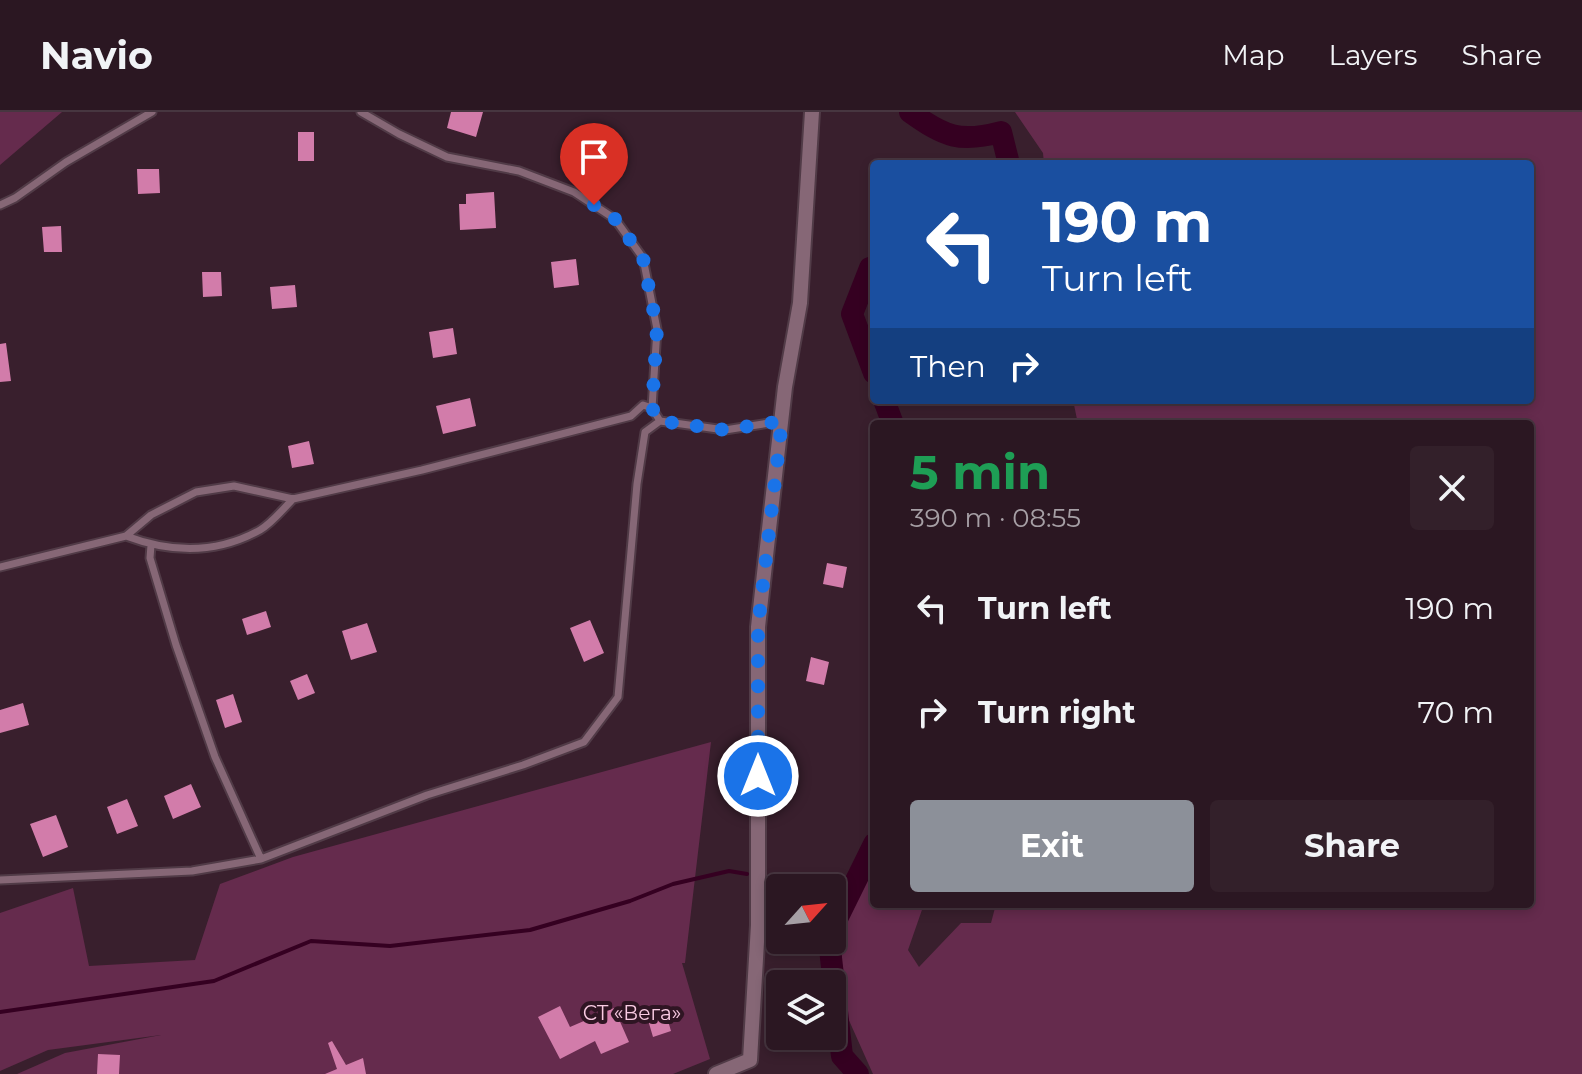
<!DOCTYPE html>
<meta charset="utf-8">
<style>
:root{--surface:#2b1722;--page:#33202a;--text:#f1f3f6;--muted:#a69fa5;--line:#473640;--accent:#8c9099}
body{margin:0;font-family:Montserrat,sans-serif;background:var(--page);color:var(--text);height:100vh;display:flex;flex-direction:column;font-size:30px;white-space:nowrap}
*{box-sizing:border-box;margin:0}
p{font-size:26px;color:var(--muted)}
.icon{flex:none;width:44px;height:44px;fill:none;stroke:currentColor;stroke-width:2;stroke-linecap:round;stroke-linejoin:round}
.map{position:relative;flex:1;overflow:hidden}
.drawer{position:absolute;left:870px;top:308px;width:664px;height:488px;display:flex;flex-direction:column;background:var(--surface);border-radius:8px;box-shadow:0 4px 12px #0003,0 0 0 2px var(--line)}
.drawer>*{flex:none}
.banner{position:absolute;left:870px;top:48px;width:664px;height:244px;border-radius:8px;box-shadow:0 4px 12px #0003,0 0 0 2px var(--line);background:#1a4fa0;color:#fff;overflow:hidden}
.needle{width:52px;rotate:63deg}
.controls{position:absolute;left:766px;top:762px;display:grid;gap:16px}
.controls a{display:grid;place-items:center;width:80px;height:80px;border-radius:8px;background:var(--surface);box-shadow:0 4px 12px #0003,0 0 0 2px var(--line);font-size:40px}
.pin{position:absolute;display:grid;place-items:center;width:68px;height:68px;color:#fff;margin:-82px -34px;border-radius:50% 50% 50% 0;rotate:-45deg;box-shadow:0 0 8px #0007}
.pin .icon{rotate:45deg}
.me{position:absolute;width:88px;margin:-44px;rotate:0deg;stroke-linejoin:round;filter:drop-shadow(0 0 6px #0008)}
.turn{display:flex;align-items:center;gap:28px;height:168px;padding:0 40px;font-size:36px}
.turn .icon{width:104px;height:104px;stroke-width:2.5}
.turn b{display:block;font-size:56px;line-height:68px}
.then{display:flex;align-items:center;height:76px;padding:0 40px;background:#0003;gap:16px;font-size:30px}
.round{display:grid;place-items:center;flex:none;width:84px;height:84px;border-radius:8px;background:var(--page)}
.summary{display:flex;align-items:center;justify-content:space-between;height:136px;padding:0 40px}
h1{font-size:48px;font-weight:700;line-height:60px;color:#1e9e55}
.button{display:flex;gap:16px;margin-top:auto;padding:16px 40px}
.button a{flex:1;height:92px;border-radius:8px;background:var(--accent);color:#fff;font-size:32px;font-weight:700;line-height:92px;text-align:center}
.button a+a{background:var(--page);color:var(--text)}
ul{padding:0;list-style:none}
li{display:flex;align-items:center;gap:24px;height:104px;padding:0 40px}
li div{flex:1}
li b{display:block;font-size:30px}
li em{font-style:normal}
header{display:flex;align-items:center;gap:48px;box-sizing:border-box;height:112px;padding:0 40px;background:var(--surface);border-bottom:2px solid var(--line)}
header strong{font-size:38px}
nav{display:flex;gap:44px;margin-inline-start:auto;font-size:28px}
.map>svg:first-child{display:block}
.green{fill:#652b4d}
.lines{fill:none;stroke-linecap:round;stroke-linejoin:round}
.stream{stroke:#350021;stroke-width:4}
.river{stroke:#350021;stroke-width:22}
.building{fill:#d27caa}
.lane-casing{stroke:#513b47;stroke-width:11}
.street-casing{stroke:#513b47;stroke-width:18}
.lane{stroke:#866776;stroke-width:7}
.street{stroke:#866776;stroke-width:14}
.route{stroke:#1a73e8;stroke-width:14;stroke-dasharray:0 25.2}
.labels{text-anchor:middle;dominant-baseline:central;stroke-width:8;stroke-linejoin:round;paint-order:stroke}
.park-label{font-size:20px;fill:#facbe3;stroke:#2f1523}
</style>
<header>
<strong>Navio</strong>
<nav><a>Map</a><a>Layers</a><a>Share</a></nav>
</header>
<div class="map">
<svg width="1582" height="962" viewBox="0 0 1582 962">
<rect width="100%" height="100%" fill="#391f2d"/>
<path class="green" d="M0,0H62L0,53Z
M1015,0H1582V962H873L843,895L841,813L874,755V792H924L908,838L919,855L961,811H991L996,792H1530V312H1078L1073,288H1530V52H1044L1043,41Z
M711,630L685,851H682L710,947L673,962H17L65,941L161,923L48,938L0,959V801L73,776L89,854L195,848L220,772L293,745Z"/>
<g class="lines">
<path class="stream" d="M770,765L788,768L794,776
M0,900L214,869L311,829L390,834L530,818L630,789L673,772L729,759L747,762"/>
<path class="river" d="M910,0C945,25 960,31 1001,20L1009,52
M874,155L870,156L852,202L874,261
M884,288L893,312
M832,817L874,732
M829,828L842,944L858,962"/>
</g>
<path class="building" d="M451,0H483L476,25L447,16Z
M298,20H314V49H298Z
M137,57H159L160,81L138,82Z
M494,80L496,116L460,118L459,92H466V82Z
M61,114L62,140H44L42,115Z
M576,147L579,173L554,176L551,150Z
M202,160H221L222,184L203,185Z
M295,173L297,195L272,197L270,175Z
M453,216L457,242L433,246L429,220Z
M6,231L11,269L0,270V232Z
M470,286L476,314L443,322L436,294Z
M309,329L314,352L292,356L288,334Z
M827,451L847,455L843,476L823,472Z
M266,499L271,515L247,523L242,507Z
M590,508L604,541L584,550L570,516Z
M367,511L377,540L351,548L342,519Z
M811,545L829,550L824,573L806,569Z
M307,562L315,581L298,588L290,569Z
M233,582L242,610L225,616L216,588Z
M23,591L29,613L0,621V598Z
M191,672L201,695L173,707L164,684Z
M127,687L138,714L117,722L107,695Z
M56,703L68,735L43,745L30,712Z
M560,894L570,915L614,896L629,930L601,942L595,929L560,947L538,905Z
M666,902L671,919L653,925L648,908Z
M332,929L346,953L363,946L366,962H325L337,957L328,931Z
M98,942L120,943L119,962H97Z"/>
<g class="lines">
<defs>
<path id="lane" d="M361,0L399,22L447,45L519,59L574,80L615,107L643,146L657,217L652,296
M0,93L15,86L66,50L152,0
M126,424C171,441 217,442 260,418C272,411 283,397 293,387
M0,455L126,424L151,403L196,380L234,374L293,387L422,358L631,304L643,293L652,296L660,309L725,318L782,309
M261,747L427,683L523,653L584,630L618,585L637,372L645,320L660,309
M0,768L192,759L261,747L215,645L176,533L150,446L151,433"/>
<path id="street" d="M716,962L750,948L758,813V515L785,275L800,191L812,0"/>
</defs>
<use href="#lane" class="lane-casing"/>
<use href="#street" class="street-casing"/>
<use href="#lane" class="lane"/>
<use href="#street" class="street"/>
</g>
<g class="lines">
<path class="route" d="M594,93L615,107L643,146L657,217L652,296L660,309L725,318L782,309L758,515V664"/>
</g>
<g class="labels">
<g class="park-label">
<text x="632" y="901">СТ «Вега»</text>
</g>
</g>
</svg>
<div class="controls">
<a><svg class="needle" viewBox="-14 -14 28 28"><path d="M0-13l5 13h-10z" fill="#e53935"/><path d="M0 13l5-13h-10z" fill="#a69fa5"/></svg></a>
<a><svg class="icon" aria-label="layers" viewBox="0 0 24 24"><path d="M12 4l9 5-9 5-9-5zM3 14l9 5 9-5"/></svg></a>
</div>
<div class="pin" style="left:594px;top:93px;background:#d93025"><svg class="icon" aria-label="arrive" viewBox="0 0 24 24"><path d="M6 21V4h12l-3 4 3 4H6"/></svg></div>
<svg class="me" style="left:758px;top:664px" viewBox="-20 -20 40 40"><circle r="17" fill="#1a73e8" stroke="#fff" stroke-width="3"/><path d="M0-11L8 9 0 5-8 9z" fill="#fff"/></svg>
<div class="banner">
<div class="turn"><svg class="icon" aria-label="left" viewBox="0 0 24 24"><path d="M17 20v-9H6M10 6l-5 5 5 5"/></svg><div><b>190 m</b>Turn left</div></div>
<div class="then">Then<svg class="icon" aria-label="right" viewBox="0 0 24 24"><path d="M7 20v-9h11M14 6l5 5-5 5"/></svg></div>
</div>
<section class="drawer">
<div class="summary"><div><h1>5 min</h1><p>390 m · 08:55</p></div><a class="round"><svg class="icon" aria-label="close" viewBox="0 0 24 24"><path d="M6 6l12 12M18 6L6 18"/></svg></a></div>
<ul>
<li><svg class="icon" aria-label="left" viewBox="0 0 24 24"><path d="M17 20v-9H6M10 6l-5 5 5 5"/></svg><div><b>Turn left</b></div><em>190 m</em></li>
<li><svg class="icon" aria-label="right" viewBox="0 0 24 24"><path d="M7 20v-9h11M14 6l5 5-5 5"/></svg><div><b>Turn right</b></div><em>70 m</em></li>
</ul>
<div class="button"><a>Exit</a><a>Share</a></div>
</section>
</div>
